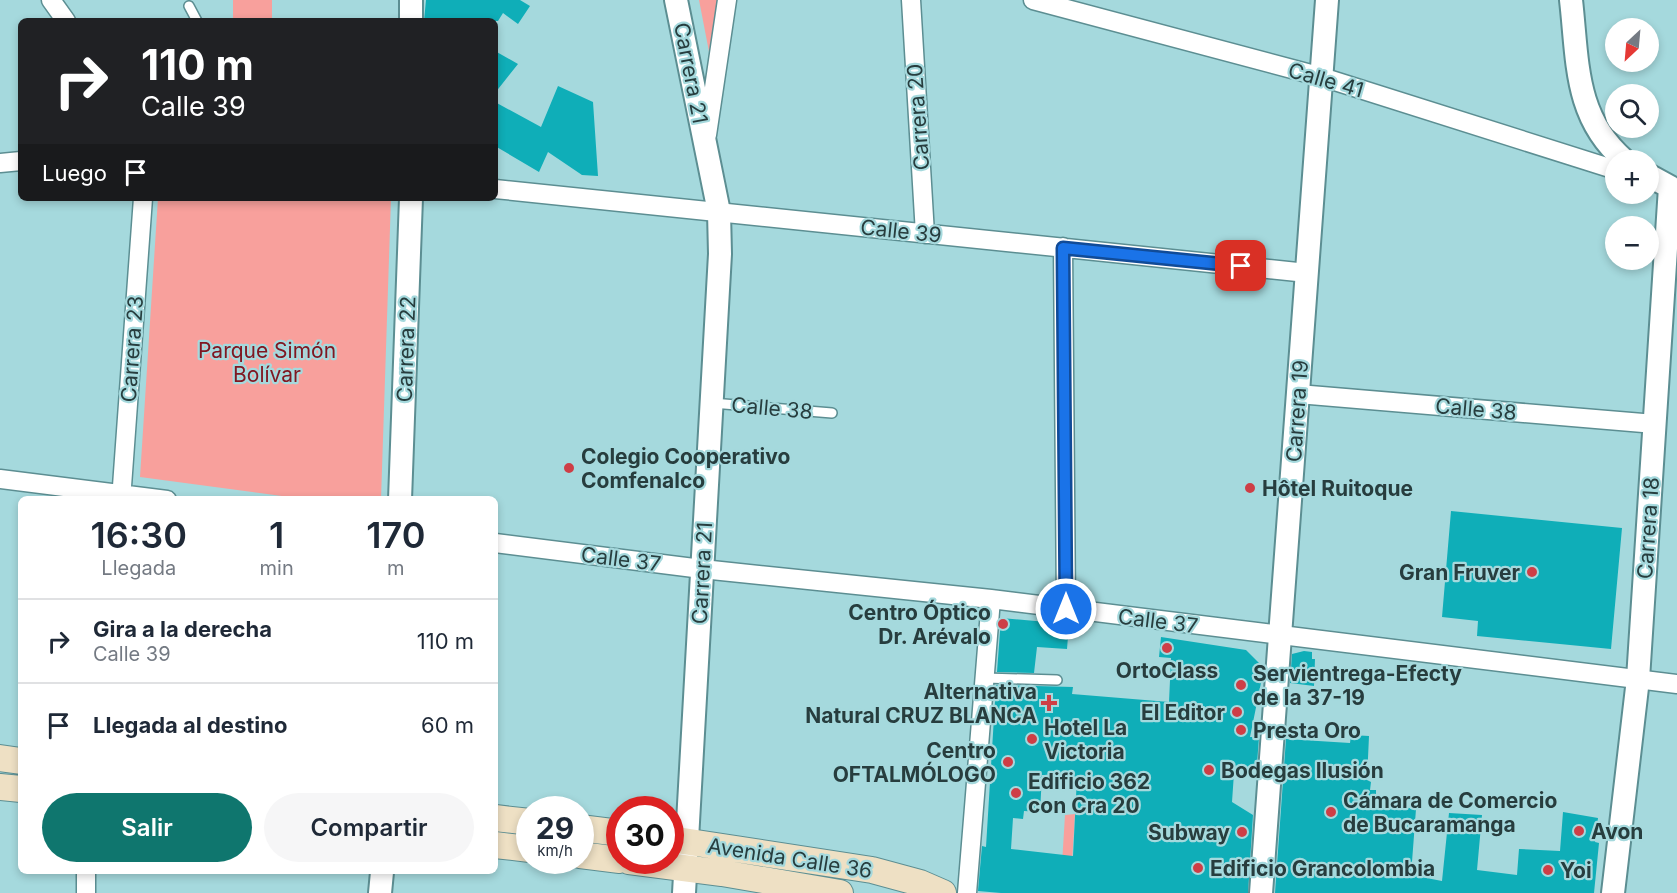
<!DOCTYPE html>
<html lang="es">
<meta charset="utf-8">
<style>
:root{--surface:#fff;--page:#f6f6f7;--text:#1f2937;--muted:#747a83;--line:#e0e1e3;--accent:#0f766e}
body{margin:0;font-family:Inter,sans-serif;background:var(--page);color:var(--text);height:100vh;display:flex;flex-direction:column;font-size:22px;white-space:nowrap}
*{box-sizing:border-box;margin:0}
p{font-size:20px;color:var(--muted)}
.icon{flex:none;width:33px;height:33px;fill:none;stroke:currentColor;stroke-width:2;stroke-linecap:round;stroke-linejoin:round}
.map{position:relative;flex:1;overflow:hidden}
.details{position:absolute;left:18px;top:496px;width:480px;height:378px;display:flex;flex-direction:column;background:var(--surface);border-radius:9px;box-shadow:0 3px 9px #0003}
.details>*{flex:none}
.banner{position:absolute;left:18px;top:18px;width:480px;height:183px;border-radius:9px;box-shadow:0 3px 9px #0003;background:#202124;color:#fff;overflow:hidden}
.needle{width:39px;rotate:206deg}
.fabs{position:absolute;left:1605px;top:18px;display:grid;gap:12px}
.fabs a{display:grid;place-items:center;width:54px;height:54px;border-radius:50%;background:var(--surface);box-shadow:0 3px 9px #0003;font-size:30px}
.speed{position:absolute;left:516px;top:796px;display:flex;gap:12px;font-size:30px;font-weight:700;text-align:center}
.speed>*{display:grid;place-content:center;width:78px;height:78px;border-radius:50%;background:var(--surface);box-shadow:0 3px 9px #0003;line-height:1}
.speed small{font-size:15px;font-weight:400}
.speed .limit{border:9px solid #d22;background:#fff;color:#111}
.pin{position:absolute;display:grid;place-items:center;width:51px;height:51px;color:#fff;margin:-26px;border-radius:12px;box-shadow:0 3px 9px #0006}
.me{position:absolute;width:66px;margin:-33px;rotate:0deg;stroke-linejoin:round;filter:drop-shadow(0 0 4px #0008)}
.turn{display:flex;align-items:center;gap:21px;height:126px;padding:0 24px;font-size:27px}
.turn .icon{width:78px;height:78px;stroke-width:2.5}
.turn b{display:block;font-size:42px;line-height:51px}
.then{display:flex;align-items:center;height:57px;padding:0 24px;background:#0003;gap:12px;font-size:22px}
.eta{display:flex;justify-content:space-evenly;align-items:center;height:102px;text-align:center}
.eta b{font-size:36px;font-weight:600;line-height:42px}
.cta{display:flex;gap:12px;margin-top:auto;padding:12px 24px}
.cta a{flex:1;height:69px;border-radius:36px;background:var(--accent);color:#fff;font-size:24px;font-weight:600;line-height:69px;text-align:center}
.cta a+a{background:var(--page);color:var(--text)}
ul{padding:0;list-style:none}
li{display:flex;align-items:center;gap:18px;height:84px;padding:0 24px;border-top:2px solid var(--line)}
li div{flex:1}
li b{display:block;font-size:22px}
li em{font-style:normal}
.map>svg:first-child{display:block}
.green{fill:#f8a09c}
.building{fill:#0faeb8;fill-rule:evenodd}
.lines{fill:none;stroke-linecap:round;stroke-linejoin:round}
.service-casing{stroke:#5c8e92;stroke-width:12}
.minor-casing{stroke:#5c8e92;stroke-width:21}
.tertiary-casing{stroke:#5c8e92;stroke-width:26}
.secondary-casing{stroke:#5c8e92;stroke-width:28}
.service{stroke:#fff;stroke-width:9}
.minor{stroke:#fff;stroke-width:18}
.tertiary{stroke:#fff;stroke-width:22}
.secondary{stroke:#eee0c4;stroke-width:26}
.route-casing{stroke:#114b97;stroke-width:15}
.route{stroke:#1a73e8;stroke-width:10}
.poi-dot{fill:#ce3e46;stroke:#a5d9dd;stroke-width:2}
.labels{text-anchor:middle;dominant-baseline:central;stroke-width:4.5;stroke-linejoin:round;paint-order:stroke}
.street-label{font-size:21px;fill:#273d3e;stroke:#a5d9dd}
.park-label{font-size:21px;fill:#801721;stroke:#a5d9dd}
.poi-label{font-size:21px;font-weight:bold;fill:#273d3e;stroke:#a5d9dd;text-anchor:start}
</style>
<div class="map">
<svg width="1677" height="893" viewBox="0 0 1677 893">
<rect width="100%" height="100%" fill="#a5d9dd"/>
<path class="green" d="M233,0H272V21H233Z
M699,0H719L711,62Z
M158,198H391L381,499H304L140,477Z
M1075,814L1070,893H1052L1062,864L1065,815Z"/>
<path class="building" d="M426,0H520L530,6L518,24L503,13L498,21H424Z
M495,51L518,64L495,93Z
M558,86L593,102L598,176L582,175L548,152L539,172L495,146V102L541,127Z
M1451,511L1622,528L1611,649L1477,636L1478,621L1442,617Z
M1001,618L1069,624L1067,649L1037,647L1034,673L997,672Z
M1161,637L1246,650L1264,668L1250,737H1259L1257,764L1234,773L1232,802L1253,815L1248,893H1001L978,891L982,846L986,847L996,685L1073,687L1072,694L1169,702L1171,658L1159,657ZM1042,775L1077,777L1073,856L1011,849L1013,818L1023,819L1024,811L1040,812Z
M1304,651L1312,652V659H1315L1314,686L1290,683L1292,654Z
M1351,735L1369,736L1367,780L1371,782L1370,790H1376V803L1416,809L1411,875L1442,881L1449,813L1482,815L1477,870L1517,875L1519,849L1560,851L1563,812L1598,818L1595,842L1599,843L1594,893H1275L1286,739L1350,743Z"/>
<g class="lines">
<defs>
<path id="service" d="M189,6L197,21
M712,403L832,413
M985,678L1057,680"/>
<path id="minor" d="M51,0L66,21
M911,0L925,234
M1033,0L1322,77L1616,170
M707,135L727,0
M0,163L21,161
M495,189L1307,273
M1063,247L1066,609
M1298,394L1655,424
M0,479L167,500
M121,500L143,198
M495,543L702,569L991,599L1677,684
M86,893V872
M967,893L991,599"/>
<path id="tertiary" d="M411,0V21
M676,0L719,212L720,254L684,893
M1571,0C1578,61 1574,117 1624,160
M400,500L411,198
M380,893L382,872
M1261,893L1327,0
M1613,893L1638,679L1670,187L1648,175"/>
<path id="secondary" d="M0,758L21,761
M0,787L21,789
M495,818L530,822
M580,828L620,833
M670,839L872,870L920,883L943,893
M495,845L530,849
M580,855L620,860
M629,861L722,873L840,893"/>
</defs>
<use href="#service" class="service-casing"/>
<use href="#minor" class="minor-casing"/>
<use href="#tertiary" class="tertiary-casing"/>
<use href="#secondary" class="secondary-casing"/>
<use href="#service" class="service"/>
<use href="#minor" class="minor"/>
<use href="#tertiary" class="tertiary"/>
<use href="#secondary" class="secondary"/>
</g>
<g class="lines">
<defs>
<path id="route" d="M1066,609L1063,248L1241,266"/>
</defs>
<use href="#route" class="route-casing"/>
<use href="#route" class="route"/>
</g>
<g class="poi-dot">
<circle cx="569" cy="468" r="6"/>
<circle cx="1250" cy="488" r="6"/>
<circle cx="1532" cy="572" r="6"/>
<circle cx="1003" cy="624" r="6"/>
<circle cx="1167" cy="648" r="6"/>
<circle cx="1241" cy="685" r="6"/>
<path d="M1046 694h6v6h6v6h-6v6h-6v-6h-6v-6h6z"/>
<circle cx="1237" cy="712" r="6"/>
<circle cx="1241" cy="730" r="6"/>
<circle cx="1032" cy="739" r="6"/>
<circle cx="1008" cy="762" r="6"/>
<circle cx="1209" cy="770" r="6"/>
<circle cx="1016" cy="793" r="6"/>
<circle cx="1331" cy="812" r="6"/>
<circle cx="1579" cy="831" r="6"/>
<circle cx="1242" cy="832" r="6"/>
<circle cx="1198" cy="868" r="6"/>
<circle cx="1548" cy="870" r="6"/>
</g>
<g class="labels">
<g class="street-label">
<text transform="translate(691 73) rotate(79)">Carrera 21</text>
<text transform="translate(1326 80) rotate(16)">Calle 41</text>
<text transform="translate(918 117) rotate(-94)">Carrera 20</text>
<text transform="translate(901 231) rotate(6)">Calle 39</text>
<text transform="translate(132 349) rotate(-86)">Carrera 23</text>
<text transform="translate(406 349) rotate(-88)">Carrera 22</text>
<text transform="translate(772 408) rotate(5)">Calle 38</text>
<text transform="translate(1476 409) rotate(5)">Calle 38</text>
<text transform="translate(1297 411) rotate(-86)">Carrera 19</text>
<text transform="translate(1648 528) rotate(-86)">Carrera 18</text>
<text transform="translate(621 559) rotate(7)">Calle 37</text>
<text transform="translate(702 573) rotate(-87)">Carrera 21</text>
<text transform="translate(1158 621) rotate(7)">Calle 37</text>
<text transform="translate(790 858) rotate(9)">Avenida Calle 36</text>
</g>
<g class="park-label">
<text x="267" y="350">Parque Simón<tspan x="267" dy="24">Bolívar</tspan></text>
</g>
<g class="poi-label">
<text x="581" y="456">Colegio Cooperativo<tspan x="581" dy="24">Comfenalco</tspan></text>
<text x="1262" y="488">Hôtel Ruitoque</text>
<text x="1520" y="572" text-anchor="end">Gran Fruver</text>
<text x="991" y="612" text-anchor="end">Centro Óptico<tspan x="991" dy="24">Dr. Arévalo</tspan></text>
<text x="1167" y="670" text-anchor="middle">OrtoClass</text>
<text x="1253" y="673">Servientrega-Efecty<tspan x="1253" dy="24">de la 37-19</tspan></text>
<text x="1037" y="691" text-anchor="end">Alternativa<tspan x="1037" dy="24">Natural CRUZ BLANCA</tspan></text>
<text x="1225" y="712" text-anchor="end">El Editor</text>
<text x="1044" y="727">Hotel La<tspan x="1044" dy="24">Victoria</tspan></text>
<text x="1253" y="730">Presta Oro</text>
<text x="996" y="750" text-anchor="end">Centro<tspan x="996" dy="24">OFTALMÓLOGO</tspan></text>
<text x="1221" y="770">Bodegas Ilusión</text>
<text x="1028" y="781">Edificio 362<tspan x="1028" dy="24">con Cra 20</tspan></text>
<text x="1343" y="800">Cámara de Comercio<tspan x="1343" dy="24">de Bucaramanga</tspan></text>
<text x="1591" y="831">Avon</text>
<text x="1230" y="832" text-anchor="end">Subway</text>
<text x="1210" y="868">Edificio Grancolombia</text>
<text x="1560" y="870">Yoi</text>
</g>
</g>
</svg>
<div class="fabs">
<a><svg class="needle" viewBox="-14 -14 28 28"><path d="M0-13l5 13h-10z" fill="#e53935"/><path d="M0 13l5-13h-10z" fill="#747a83"/></svg></a>
<a><svg class="icon" aria-label="search" viewBox="0 0 24 24"><circle cx="10" cy="10" r="6"/><path d="M15 15l6 6"/></svg></a>
<a>+</a>
<a>−</a>
</div>
<div class="speed"><div>29<small>km/h</small></div><div class="limit">30</div></div>
<div class="pin" style="left:1241px;top:266px;background:#d93025"><svg class="icon" aria-label="arrive" viewBox="0 0 24 24"><path d="M6 21V4h12l-3 4 3 4H6"/></svg></div>
<svg class="me" style="left:1066px;top:609px" viewBox="-20 -20 40 40"><circle r="17" fill="#1a73e8" stroke="#fff" stroke-width="3"/><path d="M0-11L8 9 0 5-8 9z" fill="#fff"/></svg>
<div class="banner">
<div class="turn"><svg class="icon" aria-label="right" viewBox="0 0 24 24"><path d="M7 20v-9h11M14 6l5 5-5 5"/></svg><div><b>110 m</b>Calle 39</div></div>
<div class="then">Luego<svg class="icon" aria-label="arrive" viewBox="0 0 24 24"><path d="M6 21V4h12l-3 4 3 4H6"/></svg></div>
</div>
<section class="details">
<div class="eta">
<div><b>16:30</b><p>Llegada</p></div>
<div><b>1</b><p>min</p></div>
<div><b>170</b><p>m</p></div>
</div>
<ul>
<li><svg class="icon" aria-label="right" viewBox="0 0 24 24"><path d="M7 20v-9h11M14 6l5 5-5 5"/></svg><div><b>Gira a la derecha</b><p>Calle 39</p></div><em>110 m</em></li>
<li><svg class="icon" aria-label="arrive" viewBox="0 0 24 24"><path d="M6 21V4h12l-3 4 3 4H6"/></svg><div><b>Llegada al destino</b></div><em>60 m</em></li>
</ul>
<div class="cta"><a>Salir</a><a>Compartir</a></div>
</section>
</div>
